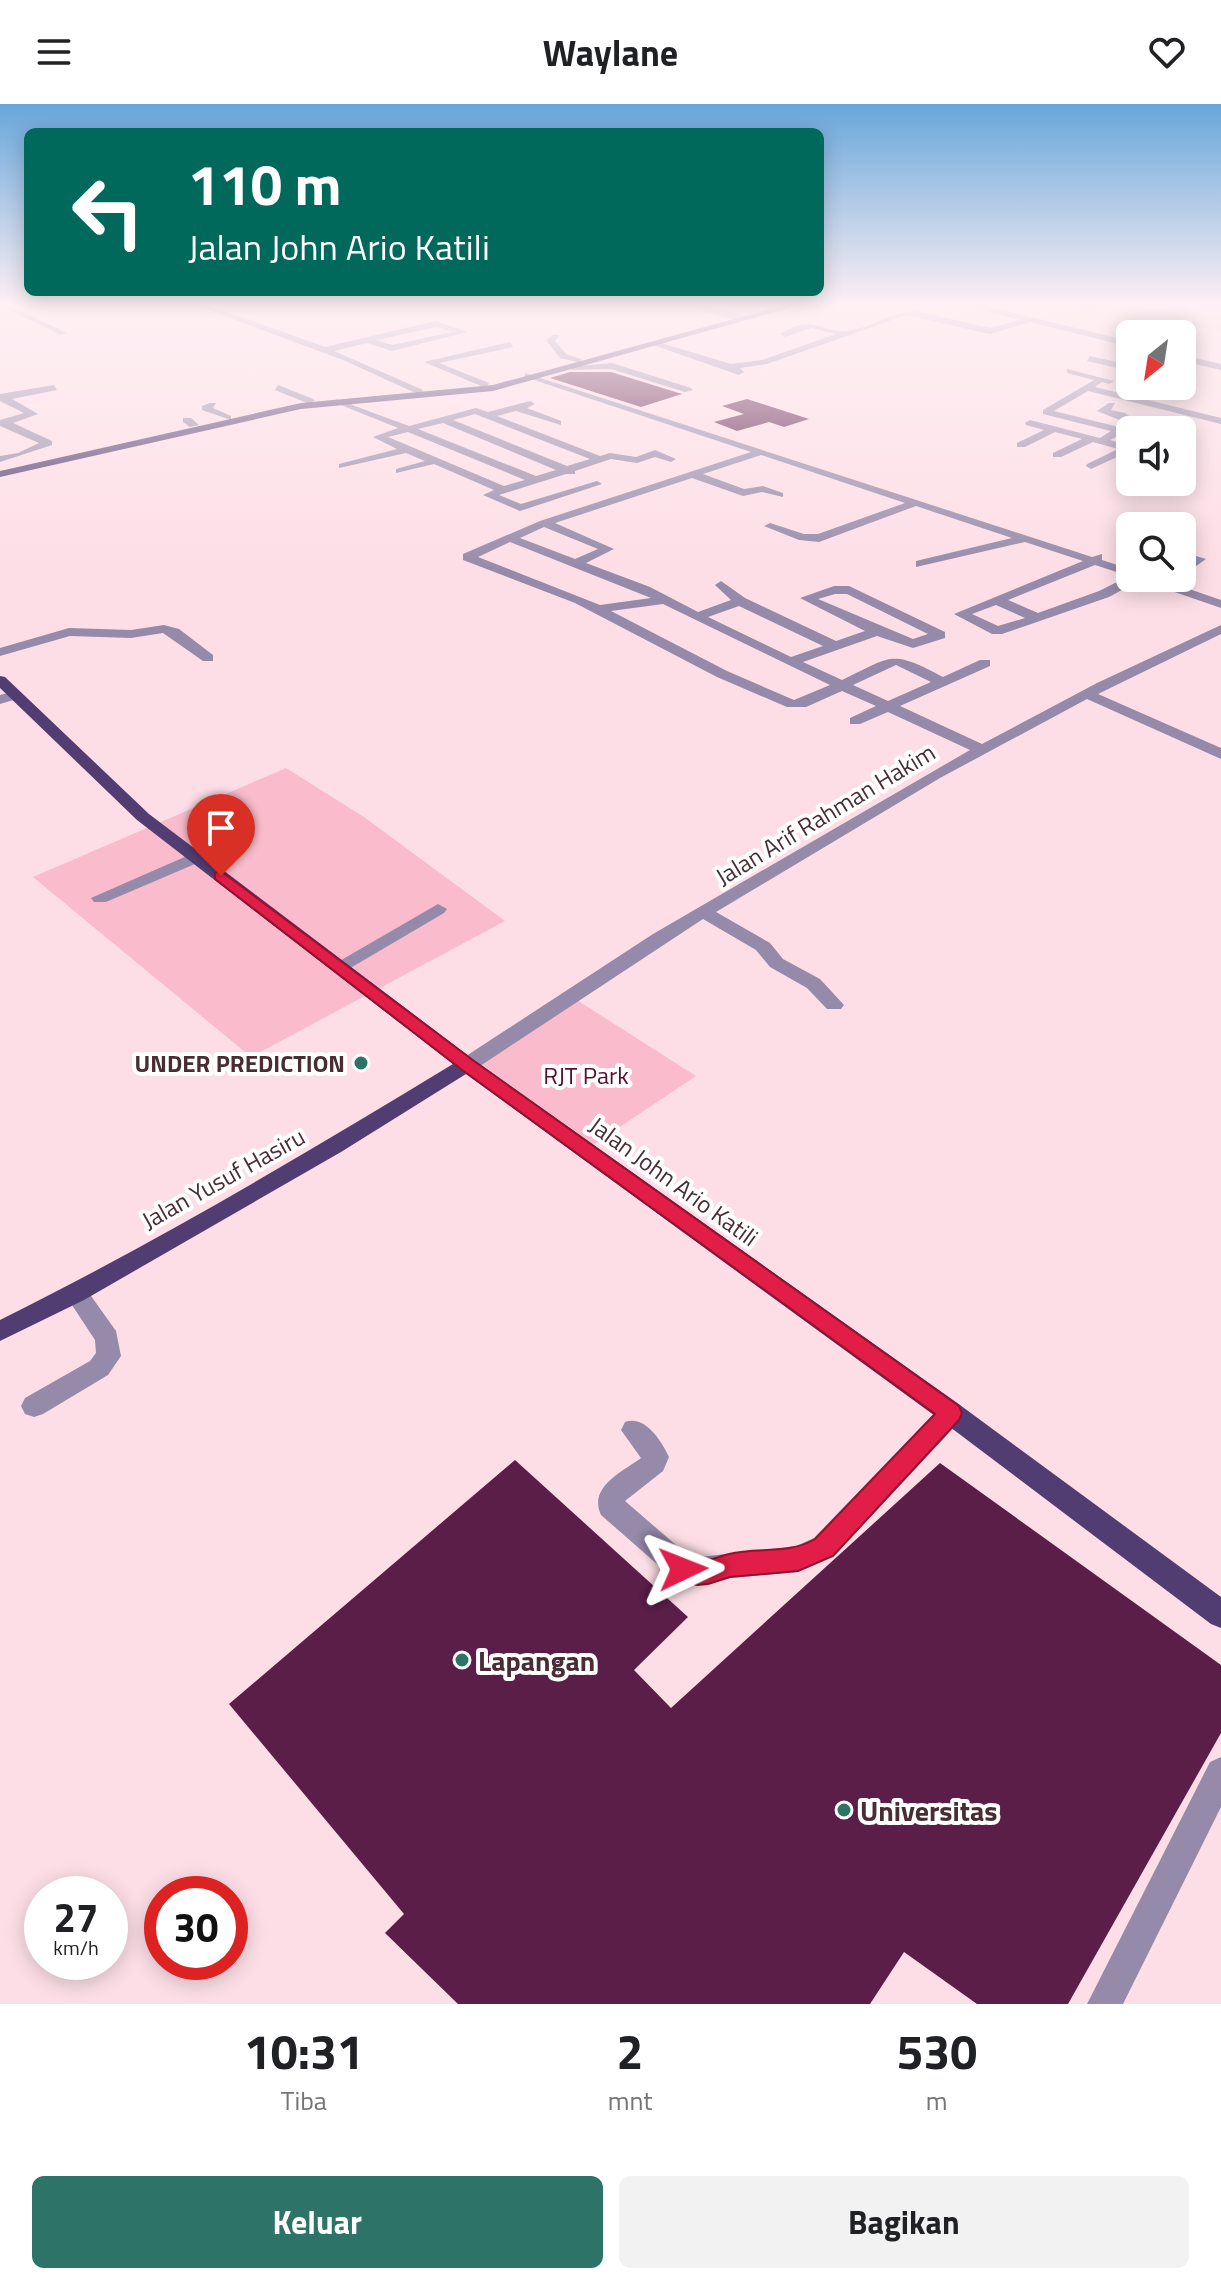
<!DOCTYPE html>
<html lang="id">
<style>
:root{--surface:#fff;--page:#f2f2f2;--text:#202124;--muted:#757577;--accent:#2e7368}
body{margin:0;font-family:"Titillium Web",sans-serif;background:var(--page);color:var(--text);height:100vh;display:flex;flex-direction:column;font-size:30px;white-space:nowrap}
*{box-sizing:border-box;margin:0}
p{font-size:26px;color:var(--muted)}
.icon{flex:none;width:44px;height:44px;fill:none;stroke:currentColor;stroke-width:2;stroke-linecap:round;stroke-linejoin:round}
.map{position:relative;height:1900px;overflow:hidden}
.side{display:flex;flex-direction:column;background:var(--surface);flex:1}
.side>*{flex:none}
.banner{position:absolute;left:24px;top:24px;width:800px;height:168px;border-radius:12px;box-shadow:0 4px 20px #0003;background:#00695c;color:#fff;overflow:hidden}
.needle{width:52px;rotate:210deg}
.fabs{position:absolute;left:1116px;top:216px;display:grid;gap:16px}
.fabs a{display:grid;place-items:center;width:80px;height:80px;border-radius:12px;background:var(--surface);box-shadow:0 4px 20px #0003;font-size:40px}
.speed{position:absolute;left:24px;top:1772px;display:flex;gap:16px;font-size:40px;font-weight:700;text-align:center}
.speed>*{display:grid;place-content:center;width:104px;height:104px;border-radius:50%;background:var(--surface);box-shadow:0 4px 20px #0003;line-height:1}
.speed small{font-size:20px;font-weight:400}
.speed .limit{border:12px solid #d22;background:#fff;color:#111}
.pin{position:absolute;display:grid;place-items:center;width:68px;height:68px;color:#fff;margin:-82px -34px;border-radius:50% 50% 50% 0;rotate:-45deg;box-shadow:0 0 8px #0007}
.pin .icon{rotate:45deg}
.me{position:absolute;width:88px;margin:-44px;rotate:88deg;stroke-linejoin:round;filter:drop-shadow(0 0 6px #0008)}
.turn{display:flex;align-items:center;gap:28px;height:168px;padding:0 32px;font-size:36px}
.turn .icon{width:104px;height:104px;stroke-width:2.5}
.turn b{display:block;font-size:56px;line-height:68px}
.eta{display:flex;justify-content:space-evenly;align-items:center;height:136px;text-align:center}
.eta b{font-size:48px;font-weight:700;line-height:56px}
.cta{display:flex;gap:16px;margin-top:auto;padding:16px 32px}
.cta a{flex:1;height:92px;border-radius:12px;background:var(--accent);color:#fff;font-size:32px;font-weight:700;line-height:92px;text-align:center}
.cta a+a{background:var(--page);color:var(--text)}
header{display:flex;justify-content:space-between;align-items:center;height:104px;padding:0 32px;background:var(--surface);font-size:36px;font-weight:700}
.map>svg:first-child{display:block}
.built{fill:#f0cfd7}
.green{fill:#fabccd}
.building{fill:#5b1e49}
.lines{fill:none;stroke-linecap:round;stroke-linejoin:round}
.minor{fill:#958aa9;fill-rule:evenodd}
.major{fill:#523d72;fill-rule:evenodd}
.route{fill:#e11d48;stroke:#92132f;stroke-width:2}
.poi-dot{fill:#2e7368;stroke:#fff;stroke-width:3}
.labels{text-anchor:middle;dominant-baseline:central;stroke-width:8;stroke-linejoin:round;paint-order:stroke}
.street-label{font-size:24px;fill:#492d35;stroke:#fff}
.poi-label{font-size:24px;font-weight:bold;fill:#492d35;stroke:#fff;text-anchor:end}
.park-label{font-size:24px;fill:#570e2d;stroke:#fff}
.near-poi-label{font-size:28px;font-weight:bold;fill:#492d35;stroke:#fff;text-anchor:start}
</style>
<header><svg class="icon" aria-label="menu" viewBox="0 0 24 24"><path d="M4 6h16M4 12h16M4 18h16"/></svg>Waylane<svg class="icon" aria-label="heart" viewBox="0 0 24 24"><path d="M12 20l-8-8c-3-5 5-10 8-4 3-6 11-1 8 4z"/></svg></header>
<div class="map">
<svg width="1221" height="1900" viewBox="0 0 1221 1900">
<rect width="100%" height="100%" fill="#fddee6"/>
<path class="built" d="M1049,201H1221V227L1113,204L1087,210Z"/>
<path class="green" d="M286,664L364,713L505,817L251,953L33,773Z
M572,893L696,972L587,1045L471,959Z"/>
<path class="building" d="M570,268H611L682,290L641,303L550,274Z
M747,295L809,315L784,323L769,318L737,327L714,318L744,310L722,302Z
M515,1356L688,1513L634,1566L671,1604L940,1359L1221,1561V1629L1068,1900H977L904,1848L870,1900H458L385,1829L404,1810L229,1600Z"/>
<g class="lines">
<path class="minor" d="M0,201H8L67,229L60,231Z
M195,201H208L325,243L436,217L467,228L392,247L367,239L334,247L423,286L420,291L343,256ZM436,223L453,228L392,241L377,236Z
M691,201H705L756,214C740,221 707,209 691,201Z
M965,201H981L1130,237V243L1030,218L990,230L906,211L767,260L740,264L744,268L739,271L650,240L654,237L731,260L762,256L836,230L811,224L784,233L780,230C814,209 817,228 845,227C869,226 891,207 917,207L990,224L1020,216Z
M553,231H559L555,237L566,250L581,255V259L560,254L546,236Z
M510,238L513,243L439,259L489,279L486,284L424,258Z
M1182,251L1221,260V266L1182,257Z
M1090,252L1130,261V267L1087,257Z
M612,259L691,284L693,286L685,288L611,265L572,266L567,263Z
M1067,265L1114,277L1109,280L1102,278L1095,283L1221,314V320L1088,287L1054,307L1119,323L1127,319L1097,307L1109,299H1115L1111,306L1125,309L1139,319L1129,326L1130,330H1122L1110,336L1130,342V347L1091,365L1086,362L1087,360L1118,345L1093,338L1061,353H1053V349L1082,335L1055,328L1025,343H1017V339L1044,326L1026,321L1025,319L1030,316L1100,334L1111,327L1043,310V306L1094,276L1067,269Z
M525,269L1092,453L1102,450V456L1130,465V474H1157L1221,496V504L1140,476L1109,493L1002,530H992L954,510L1083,457L1025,438L916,463V457L1012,434L916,402L819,438L799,436L764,422L770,419L804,430H818L905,399L761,351L703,370L744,385L763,382L783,389V393L762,388L743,392L692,374L555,419L614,445L586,459L650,483L698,508L731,496L715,481L721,477L745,494L836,537L865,527L800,494L834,482H849L945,528V534L913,544L877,532L803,558L842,576C893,552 890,545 943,573L980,556H990V562L900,602L982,640L1097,579L1221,521V530L1098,590L1221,644V655L1087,595L940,674L716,808L770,839L783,855L820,875L844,901L841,905H827L807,884L770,863L756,846L703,815L474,966H460L457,961L460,956L653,830L970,646L888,608L860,620H850V614L876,602L842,587L806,603H787L717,573L575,499L463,456V450L540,417L751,348L525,273ZM544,423L598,445L575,455L520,434ZM510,438L651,494L600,501L478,453ZM1095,461L1129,472L1099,487L1038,509L1008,496ZM835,490H847L928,530L913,535L818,495ZM663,500L830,581L794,596L727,567L611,507ZM996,501L1025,514L998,522L972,510ZM739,502L823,542L791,553L708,513ZM896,561L931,578L888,597L853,581Z
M54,281L57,286L12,295L38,310L13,319L52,337V341L0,358V352L18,349L39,339L0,322V316L24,309L0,297V290Z
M278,281L313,295L315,297L307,299L275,286Z
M336,295L409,322L476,304L488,308L530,297L535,300L527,304L561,317V321L516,307L497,312L600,352L610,349L636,353L655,346L676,355L671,358L655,353L637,359L611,355L575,367V370H566L499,391L521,400L597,377L602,380L520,407L483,391L494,386L434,360L396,369V365L425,357L406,349L339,364V360L397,345L373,333L398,324L336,299ZM475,310L590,355L567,362L453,316ZM443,319L556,366L536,372L418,325ZM408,328L525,376L504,382L388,333Z
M210,299H216L213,304L231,312V316L202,306V302Z
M183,314H191L199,321L190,323L183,318Z
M1196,452L1206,455L1182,472V462Z
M164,521L179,525L213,551V557H203L163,529L131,534L70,532L0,552V544L69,524L131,526Z
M15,587L20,588V594L0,600V591Z
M196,748L202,749L204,753L202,757L106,798H94L91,794Z
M438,800L447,805L444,809L347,866H333L331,862Z
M76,1180L84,1182L116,1227L121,1252L108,1271L43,1310L34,1313L25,1310L21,1302L25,1294L90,1257L96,1249L95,1236L64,1189L68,1182Z
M951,1298L960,1301L964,1309L960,1317L834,1452L798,1468L730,1474L697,1482L673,1474L601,1411C588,1383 622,1368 641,1354L621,1326L625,1318C645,1311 661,1336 669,1353L663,1367L625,1397L691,1454L796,1442L814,1434L942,1301Z
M1221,1653V1703L1123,1900H1087L1210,1658Z"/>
<path class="major" d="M785,201H800L493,287L301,305L0,373V367L301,299L493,281Z
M0,572L5,573L149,710L474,956L960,1301L1221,1493V1524L1211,1520L942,1317L466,970L341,1048L84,1196L0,1237V1216C155,1139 305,1050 453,960L137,716L0,584Z"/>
</g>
<linearGradient id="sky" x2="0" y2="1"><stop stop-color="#68a6da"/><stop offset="0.43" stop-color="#fef0f4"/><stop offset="1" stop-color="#fef0f4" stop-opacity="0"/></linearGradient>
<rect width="1221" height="467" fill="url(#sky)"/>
<path class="route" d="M221,767L474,957L959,1302L962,1309L959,1316L833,1452L798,1467L730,1473L708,1480L697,1481L674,1473L670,1465L674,1457C684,1453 688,1457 698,1457C709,1458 719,1452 729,1450C758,1443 788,1451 815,1435L935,1310L461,965L215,775V769Z"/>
<g class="poi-dot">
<circle cx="361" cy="959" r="8"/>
<circle cx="462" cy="1556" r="8"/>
<circle cx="844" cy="1706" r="8"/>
</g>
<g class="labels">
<g class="street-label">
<text transform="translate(825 710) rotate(-31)">Jalan Arif Rahman Hakim</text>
<text transform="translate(223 1074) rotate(-29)">Jalan Yusuf Hasiru</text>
<text transform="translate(674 1077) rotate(36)">Jalan John Ario Katili</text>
</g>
<g class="poi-label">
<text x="345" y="959">UNDER PREDICTION</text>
</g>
<g class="park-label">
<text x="586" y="971">RJT Park</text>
</g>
<g class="near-poi-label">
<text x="478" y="1556">Lapangan</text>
<text x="860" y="1706">Universitas</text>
</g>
</g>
</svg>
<div class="fabs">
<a><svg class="needle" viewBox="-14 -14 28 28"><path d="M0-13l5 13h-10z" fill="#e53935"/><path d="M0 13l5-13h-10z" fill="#757577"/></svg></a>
<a><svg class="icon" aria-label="sound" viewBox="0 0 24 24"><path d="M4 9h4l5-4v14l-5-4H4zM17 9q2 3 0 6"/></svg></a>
<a><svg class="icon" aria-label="search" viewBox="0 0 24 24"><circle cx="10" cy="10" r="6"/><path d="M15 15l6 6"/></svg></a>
</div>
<div class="speed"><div>27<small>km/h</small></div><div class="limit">30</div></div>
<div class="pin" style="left:221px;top:772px;background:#d93025"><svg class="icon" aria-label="arrive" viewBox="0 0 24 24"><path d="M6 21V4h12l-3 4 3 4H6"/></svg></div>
<svg class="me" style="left:683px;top:1465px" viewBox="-20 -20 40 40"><path d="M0-17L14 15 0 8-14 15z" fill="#e11d48" stroke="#fff" stroke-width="4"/></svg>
<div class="banner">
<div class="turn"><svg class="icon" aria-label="left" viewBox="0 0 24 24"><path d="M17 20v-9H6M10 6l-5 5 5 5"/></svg><div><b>110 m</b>Jalan John Ario Katili</div></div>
</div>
</div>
<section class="side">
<div class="eta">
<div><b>10:31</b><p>Tiba</p></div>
<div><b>2</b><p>mnt</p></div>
<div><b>530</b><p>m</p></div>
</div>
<div class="cta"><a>Keluar</a><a>Bagikan</a></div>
</section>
